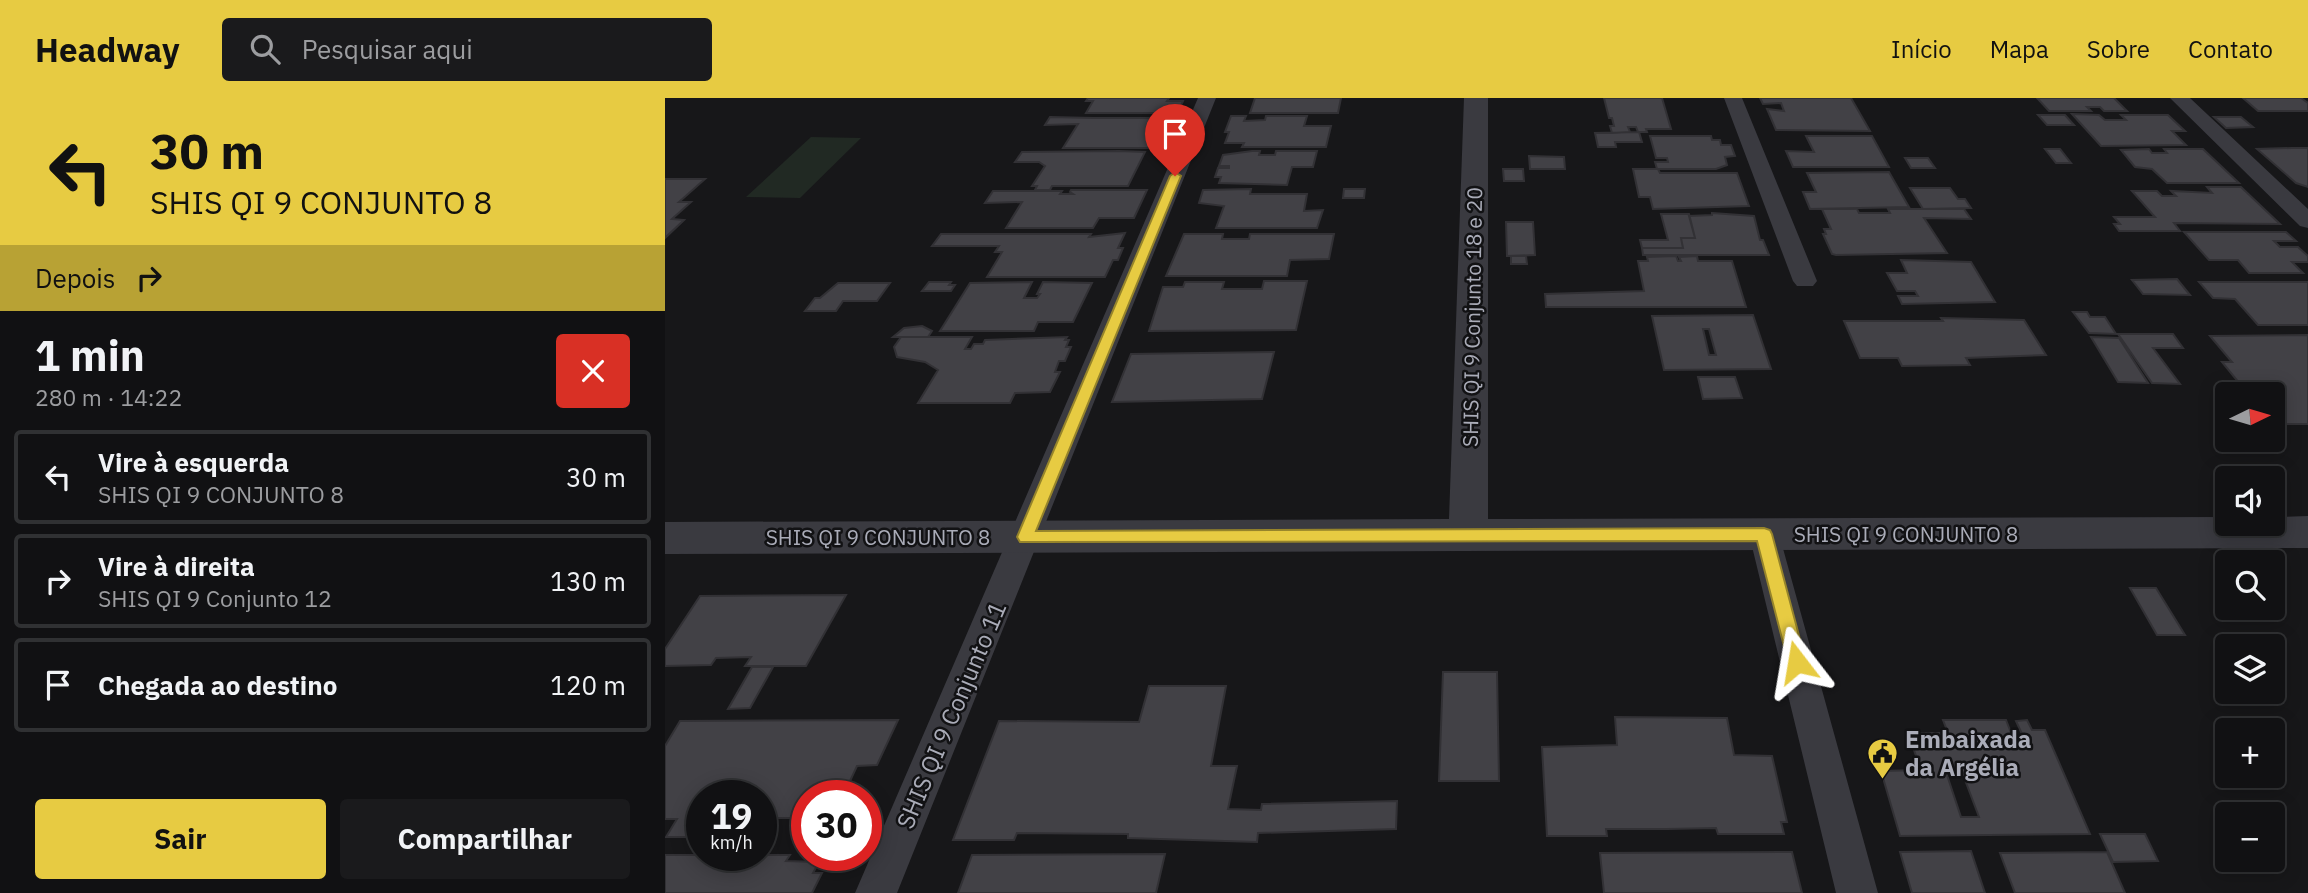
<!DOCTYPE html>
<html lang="pt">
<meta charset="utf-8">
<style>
:root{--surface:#111113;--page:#1a1a1c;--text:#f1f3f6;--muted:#9c9da0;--line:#303133;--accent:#e7cb42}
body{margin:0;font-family:"IBM Plex Sans",sans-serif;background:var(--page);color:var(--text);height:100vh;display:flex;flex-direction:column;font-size:26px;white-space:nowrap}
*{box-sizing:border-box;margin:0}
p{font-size:23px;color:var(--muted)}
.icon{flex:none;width:38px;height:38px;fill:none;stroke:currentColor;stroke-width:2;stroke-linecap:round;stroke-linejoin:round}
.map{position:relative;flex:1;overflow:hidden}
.drawer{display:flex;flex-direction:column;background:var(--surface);width:665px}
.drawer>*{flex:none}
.top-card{background:#e7cb42;color:#111;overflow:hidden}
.needle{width:46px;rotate:85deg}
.tools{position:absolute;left:1550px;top:284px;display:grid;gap:14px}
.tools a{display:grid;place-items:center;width:70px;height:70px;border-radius:7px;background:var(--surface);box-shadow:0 4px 18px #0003,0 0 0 2px var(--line);font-size:35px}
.speed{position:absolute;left:21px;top:682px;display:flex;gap:14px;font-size:35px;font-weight:700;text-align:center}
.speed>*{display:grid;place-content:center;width:91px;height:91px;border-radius:50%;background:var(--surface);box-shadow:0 4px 18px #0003,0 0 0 2px var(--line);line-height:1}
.speed small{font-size:18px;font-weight:400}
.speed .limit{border:10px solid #d22;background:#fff;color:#111}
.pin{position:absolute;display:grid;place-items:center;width:60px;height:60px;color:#fff;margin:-72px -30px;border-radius:50% 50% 50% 0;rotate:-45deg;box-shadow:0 0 7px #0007}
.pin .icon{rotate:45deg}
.me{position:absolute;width:77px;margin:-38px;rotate:346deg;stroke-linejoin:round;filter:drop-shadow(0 0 5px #0008)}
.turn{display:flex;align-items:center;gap:24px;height:147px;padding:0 35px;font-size:32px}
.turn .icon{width:91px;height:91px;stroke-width:2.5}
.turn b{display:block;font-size:49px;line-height:60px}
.then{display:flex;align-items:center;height:66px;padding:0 35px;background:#0003;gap:14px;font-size:26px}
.round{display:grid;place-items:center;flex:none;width:74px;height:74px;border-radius:7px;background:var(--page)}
.overview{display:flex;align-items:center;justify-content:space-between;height:119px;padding:0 35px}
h1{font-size:42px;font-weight:700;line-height:52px}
.cta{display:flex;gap:14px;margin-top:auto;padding:14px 35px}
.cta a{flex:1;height:80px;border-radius:7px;background:var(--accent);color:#111;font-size:28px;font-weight:700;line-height:80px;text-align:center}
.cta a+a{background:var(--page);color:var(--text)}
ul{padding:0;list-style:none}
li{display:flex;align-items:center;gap:21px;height:94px;margin:0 14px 10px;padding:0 21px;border:4px solid var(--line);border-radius:7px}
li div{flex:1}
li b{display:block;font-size:26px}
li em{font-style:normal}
header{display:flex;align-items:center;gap:42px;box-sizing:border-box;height:98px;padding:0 35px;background:var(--accent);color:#111}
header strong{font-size:33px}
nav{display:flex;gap:38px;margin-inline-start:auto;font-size:24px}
.search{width:490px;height:63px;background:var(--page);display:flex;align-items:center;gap:18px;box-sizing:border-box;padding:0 24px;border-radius:7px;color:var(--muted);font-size:26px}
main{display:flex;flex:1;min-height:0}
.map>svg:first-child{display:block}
.green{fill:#212923}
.building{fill:#424146;stroke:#323135;stroke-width:2;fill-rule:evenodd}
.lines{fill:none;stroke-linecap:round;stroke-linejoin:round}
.minor{fill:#3a3a40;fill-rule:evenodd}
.tertiary{fill:#3a3a40;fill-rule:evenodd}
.route{fill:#e7cb42;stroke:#96842b;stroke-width:2}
.labels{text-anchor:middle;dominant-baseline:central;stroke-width:5;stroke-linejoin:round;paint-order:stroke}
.street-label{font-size:21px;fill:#aaacb8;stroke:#121214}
.near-street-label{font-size:24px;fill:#aaacb8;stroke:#121214}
.near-poi-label{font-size:24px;font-weight:bold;fill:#aaacb8;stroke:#121214;text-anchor:start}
</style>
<header>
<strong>Headway</strong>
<div class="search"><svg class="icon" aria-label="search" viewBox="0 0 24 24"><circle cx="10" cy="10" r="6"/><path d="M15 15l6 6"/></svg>Pesquisar aqui</div>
<nav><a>Início</a><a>Mapa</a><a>Sobre</a><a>Contato</a></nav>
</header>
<main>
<section class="drawer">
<div class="top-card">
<div class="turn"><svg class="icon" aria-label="left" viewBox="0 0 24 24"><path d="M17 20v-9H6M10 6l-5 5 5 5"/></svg><div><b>30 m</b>SHIS QI 9 CONJUNTO 8</div></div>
<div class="then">Depois<svg class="icon" aria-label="right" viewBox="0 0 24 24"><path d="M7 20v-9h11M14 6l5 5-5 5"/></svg></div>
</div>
<div class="overview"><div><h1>1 min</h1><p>280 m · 14:22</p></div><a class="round" style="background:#d93025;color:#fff"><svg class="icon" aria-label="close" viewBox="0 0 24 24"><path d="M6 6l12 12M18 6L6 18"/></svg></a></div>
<ul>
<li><svg class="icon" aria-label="left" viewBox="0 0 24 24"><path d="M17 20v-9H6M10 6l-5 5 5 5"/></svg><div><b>Vire à esquerda</b><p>SHIS QI 9 CONJUNTO 8</p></div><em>30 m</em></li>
<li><svg class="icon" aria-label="right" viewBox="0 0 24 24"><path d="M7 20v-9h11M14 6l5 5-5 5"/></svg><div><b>Vire à direita</b><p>SHIS QI 9 Conjunto 12</p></div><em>130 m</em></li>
<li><svg class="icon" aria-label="arrive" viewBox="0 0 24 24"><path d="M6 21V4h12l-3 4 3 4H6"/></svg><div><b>Chegada ao destino</b></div><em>120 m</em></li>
</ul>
<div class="cta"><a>Sair</a><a>Compartilhar</a></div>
</section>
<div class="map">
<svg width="1643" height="795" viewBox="0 0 1643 795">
<rect width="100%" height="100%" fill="#171719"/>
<path class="green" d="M146,39L196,40L135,100L81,99Z"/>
<path class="building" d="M423,0H504L502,3H518L513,15H421L428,3H421Z
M590,0H676L673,15H585Z
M939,0H997L1006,31H981L982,34H973L971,29H963L965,34L947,35L945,28H949L947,20H944Z
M1095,0H1186L1205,33L1111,32L1102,11L1119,13L1116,5L1098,6Z
M1372,0H1449L1462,13H1439L1435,9H1422L1426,13H1384Z
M1578,0H1636L1643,5V13H1593Z
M1407,16L1434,17L1440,22H1461L1456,17H1503L1520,33H1507L1521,47L1436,48Z
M1373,17H1400L1409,27H1382Z
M566,18H581L579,23L600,22L601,18H642L639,28H666L661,49H577L579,45H560L564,34H560Z
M385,19L429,20H514L501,50H398L413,26L380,27Z
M1549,19H1576L1588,29L1561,30Z
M974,34L977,44H950L951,49H933L930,35Z
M985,38H1046L1047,42H1055L1056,47H1066L1070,58L1060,59L1062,67L1051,71H992L990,64H1003L1002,60H991Z
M1141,38H1207L1224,69H1128L1121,53L1149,54Z
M1627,50H1643V89L1631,85L1592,51Z
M1380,51H1395L1406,65H1391Z
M1484,51L1487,55H1502L1499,51H1538L1574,85H1502L1487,71L1470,69L1456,52Z
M587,53H595L594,57H610L611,53H652L648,69H627L622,87L554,85L556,79H550L553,70H564V68H554L558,57Z
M357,54L454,53L480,54L463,88H387L385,92H370L372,88H367L380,68L374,64H350Z
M864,58L899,59L900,71H865Z
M1240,60H1263L1270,70H1246Z
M838,71H858L859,83H839Z
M968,71H993L995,75H1072L1084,108L988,111L985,99H974Z
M1224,74L1244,109L1145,111L1138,94H1151L1142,75Z
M0,81H40L14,104H26L7,121L19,122L0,140Z
M1542,89H1576L1615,126L1509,125L1515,133H1454L1449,126H1455L1449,119H1490L1467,93H1492L1497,98H1511L1506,93L1547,95Z
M1245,90H1285L1293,101H1300L1306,110L1258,111Z
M586,91L585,96H642L639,113L658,112L652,130H551L559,108L534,105L538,92Z
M679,91H700L699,100H678Z
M406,92H482L469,120H434L428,130H341L357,104L320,105L328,93H397L395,96H408L405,94Z
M1157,111H1192L1194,115H1225L1223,111H1299L1306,121L1259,120L1282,155L1171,157L1167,156L1158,136H1161L1159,131H1166Z
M1047,115L1089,118L1095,142H1098L1104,157H978L977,150H1018L1016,140H1030L1024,118L1047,117Z
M996,116H1024L1030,140H1016L1018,150H977L975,142H1003Z
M841,124H868L870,157L842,158Z
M1519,134H1621L1631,143H1609L1615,149H1633L1643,158V164H1627L1638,175H1584L1573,162H1544Z
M460,135L453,150H458L453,162H448L440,179H322L337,154H330L334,148H267L276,136H426L424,139Z
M519,136H558L557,141H584L585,136H669L664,161L625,162L622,178H501Z
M846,158H861L862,166H846Z
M1011,158L1013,163H1016L1014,159L1032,158L1033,163H1067L1081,209H881L880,196L979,193L973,163H983L982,159Z
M1236,162L1306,164L1330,204L1237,206L1233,198H1253L1250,193H1232L1222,175H1242Z
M1512,181L1525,197L1478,196L1467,182Z
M599,183H642L631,232L484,233L498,189H518L520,184H559L557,191H597Z
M264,184H286L284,187H290L286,193H257Z
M367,184L359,200H372L375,196H372L378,184L427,185L408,224H373L369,233H275L305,185Z
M1534,184H1643V227H1593L1570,201L1548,200Z
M173,185H225L212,203H178L171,213H140L150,200H155Z
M1408,214H1422L1425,219H1440L1451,236L1424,235Z
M1088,217L1106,271L999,272L987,218ZM1038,231H1044L1051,257H1044Z
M1276,220L1359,222L1381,257L1301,260L1305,267L1237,268L1233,260H1195L1179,223H1278Z
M257,228L267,233L263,239H228L239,230Z
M1453,236H1508L1518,250H1488L1515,286L1487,285Z
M1643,237V326H1608V296H1583L1557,264H1567L1545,238Z
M236,239H307L300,251H306L309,246H318L320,242L402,239L400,242H404L401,249H406L400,263H394L390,274H395L385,294L350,295L345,305H253L273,272L260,264L232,259L229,249Z
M1426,239L1454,240L1483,285L1453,284Z
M609,254L597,301L447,304L466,256Z
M1033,279H1070L1077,300L1038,301Z
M1465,490H1491L1520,537H1492Z
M181,497L141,568H80L86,559L51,560L46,567L0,568V551L35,498Z
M87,569H108L85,610L63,611Z
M778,574H832L834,683H774Z
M484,588H561L546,668H572L563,711L596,712L597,706L732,703L731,731L593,735L592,744L463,740V736L352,735L349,742H288L334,623L474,624Z
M950,619L1062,620L1069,657L1107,658L1122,724H1116L1119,736H1053L1051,730L1002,731H941L942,738H882L877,649L952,647Z
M233,622L212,667L192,668L178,698H142V720H96V698H37V739H1L12,721H0V648L15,623Z
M1278,622H1341L1352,650L1363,649L1351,623L1362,622L1367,632H1380L1425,736L1235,738L1216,673L1256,672L1243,635H1283ZM1281,674H1297L1314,719H1296Z
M1608,668L1617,682L1592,684L1588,677H1608Z
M1435,736H1480L1493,763L1448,764Z
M1306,753L1320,795H1247L1235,754Z
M1127,754L1137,795H939L935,755Z
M1442,754L1460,795H1350L1335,755Z
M500,756L491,795H293L307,757Z
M0,757H125L121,763L154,764L148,775H157L147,795H0Z"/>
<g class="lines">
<path class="minor" d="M533,0H551L232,795H190Z
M1059,0H1077L1152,183L1148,188H1132L1128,183Z
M1505,0H1525L1643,111V130L1635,128Z
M1099,424L1110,427L1114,436L1213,795H1171L1084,436L1088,427Z"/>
<path class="tertiary" d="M799,0H823V421L1563,419V425H1608V419L1643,418V450L0,456V424L784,421Z"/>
</g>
<path class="route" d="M510,74L516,78L371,433L1099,430L1105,432L1107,436L1141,564L1139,570L1132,572L1126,570L1123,564L1092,443L355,444L352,439L505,78Z"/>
<defs>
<symbol id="civic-pin" viewBox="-11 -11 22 30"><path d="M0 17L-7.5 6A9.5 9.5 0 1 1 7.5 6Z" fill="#e7cb42" stroke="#121214"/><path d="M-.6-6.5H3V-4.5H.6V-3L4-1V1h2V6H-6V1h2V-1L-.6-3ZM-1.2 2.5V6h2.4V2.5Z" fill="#111"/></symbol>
</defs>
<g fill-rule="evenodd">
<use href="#civic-pin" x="1200" y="638" width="35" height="47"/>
</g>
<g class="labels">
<g class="street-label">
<text transform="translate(807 219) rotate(-89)">SHIS QI 9 Conjunto 18 e 20</text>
<text x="1241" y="436">SHIS QI 9 CONJUNTO 8</text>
<text x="213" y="439">SHIS QI 9 CONJUNTO 8</text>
</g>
<g class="near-street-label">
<text transform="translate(286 617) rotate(-67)">SHIS QI 9 Conjunto 11</text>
</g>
<g class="near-poi-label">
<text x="1240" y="641">Embaixada<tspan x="1240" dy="28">da Argélia</tspan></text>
</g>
</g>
</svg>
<div class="tools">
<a><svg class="needle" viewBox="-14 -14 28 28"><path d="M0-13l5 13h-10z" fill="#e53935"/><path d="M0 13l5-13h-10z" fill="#9c9da0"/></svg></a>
<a><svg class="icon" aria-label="sound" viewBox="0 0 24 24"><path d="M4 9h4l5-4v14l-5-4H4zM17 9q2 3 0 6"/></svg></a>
<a><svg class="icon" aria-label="search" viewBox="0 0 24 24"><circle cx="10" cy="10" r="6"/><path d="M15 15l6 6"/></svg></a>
<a><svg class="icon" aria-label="layers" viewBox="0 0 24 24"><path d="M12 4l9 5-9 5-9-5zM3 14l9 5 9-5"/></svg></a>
<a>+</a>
<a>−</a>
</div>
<div class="speed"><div>19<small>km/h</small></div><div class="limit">30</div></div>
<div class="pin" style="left:510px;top:78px;background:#d93025"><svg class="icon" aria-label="arrive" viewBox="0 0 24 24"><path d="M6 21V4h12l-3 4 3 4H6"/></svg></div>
<svg class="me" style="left:1132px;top:564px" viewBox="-20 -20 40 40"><path d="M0-17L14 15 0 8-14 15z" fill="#e7cb42" stroke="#fff" stroke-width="4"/></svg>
</div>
</main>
